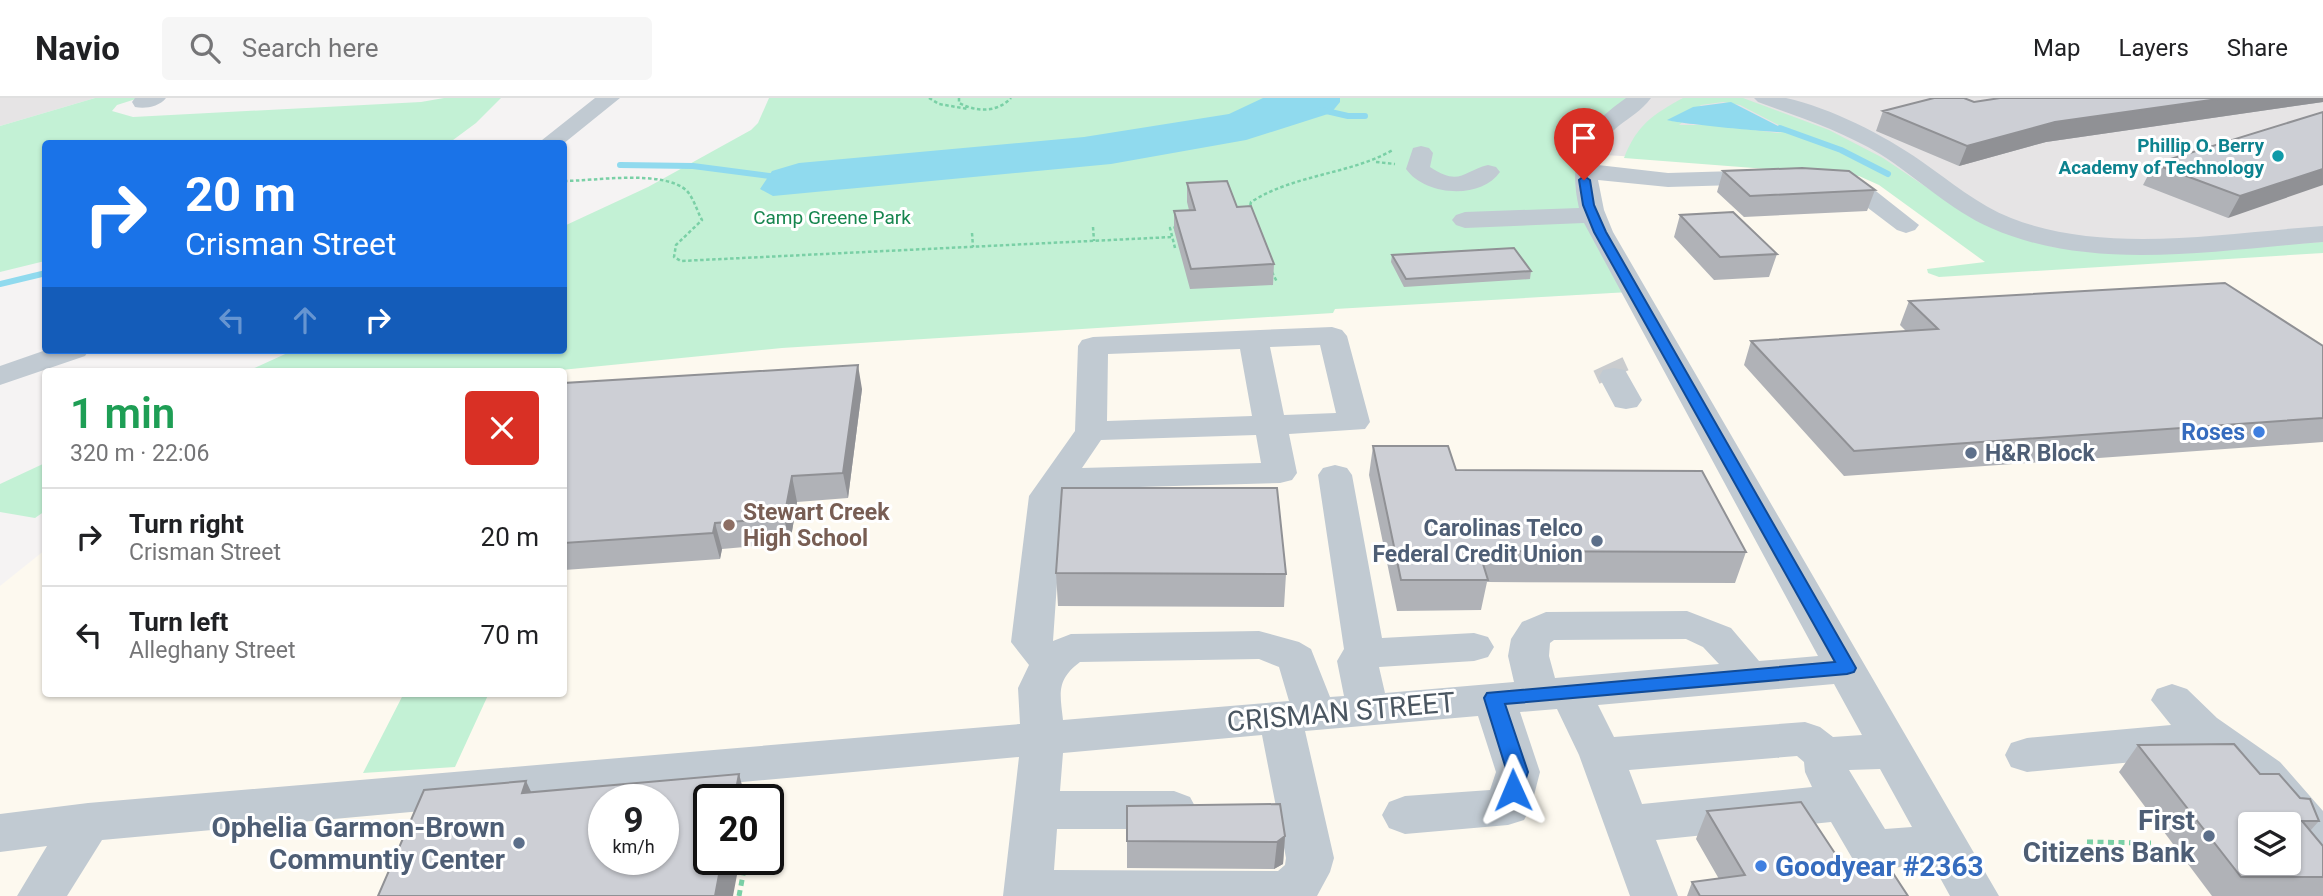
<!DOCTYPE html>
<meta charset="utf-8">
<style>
:root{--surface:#fff;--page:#f6f6f6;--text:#202124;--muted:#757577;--line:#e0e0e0}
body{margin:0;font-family:Roboto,sans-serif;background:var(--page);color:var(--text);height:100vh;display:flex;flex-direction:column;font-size:26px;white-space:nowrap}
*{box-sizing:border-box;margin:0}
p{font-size:23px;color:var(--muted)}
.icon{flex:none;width:38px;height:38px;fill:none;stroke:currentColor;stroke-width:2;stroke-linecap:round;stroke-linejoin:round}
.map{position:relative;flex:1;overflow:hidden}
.drawer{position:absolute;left:42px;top:270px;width:525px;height:329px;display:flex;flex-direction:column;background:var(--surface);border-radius:7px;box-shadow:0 2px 5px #0004}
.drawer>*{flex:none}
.banner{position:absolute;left:42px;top:42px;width:525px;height:214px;border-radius:7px;box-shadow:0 2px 5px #0004;background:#1a73e8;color:#fff;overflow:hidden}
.tools{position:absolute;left:2238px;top:714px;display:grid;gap:14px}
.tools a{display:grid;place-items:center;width:63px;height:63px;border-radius:7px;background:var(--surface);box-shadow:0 2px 5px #0004;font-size:35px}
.speed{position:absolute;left:588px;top:686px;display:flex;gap:14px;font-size:35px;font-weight:700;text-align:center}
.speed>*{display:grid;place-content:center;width:91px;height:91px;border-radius:50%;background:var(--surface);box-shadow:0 2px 5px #0004;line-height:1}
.speed small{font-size:18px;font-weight:400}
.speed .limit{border:4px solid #111;border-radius:10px;background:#fff;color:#111}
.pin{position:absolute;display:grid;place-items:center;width:60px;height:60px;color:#fff;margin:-72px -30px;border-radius:50% 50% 50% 0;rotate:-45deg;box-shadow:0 0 7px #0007}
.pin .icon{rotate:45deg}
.me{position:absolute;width:77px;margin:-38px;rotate:359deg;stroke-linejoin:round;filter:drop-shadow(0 0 5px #0008)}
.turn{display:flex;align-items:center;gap:24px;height:147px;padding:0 28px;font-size:32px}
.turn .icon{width:91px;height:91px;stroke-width:2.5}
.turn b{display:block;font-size:49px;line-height:60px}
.lanes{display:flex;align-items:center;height:66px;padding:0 28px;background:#0003;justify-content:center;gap:35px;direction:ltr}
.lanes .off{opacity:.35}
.round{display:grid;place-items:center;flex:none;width:74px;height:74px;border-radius:7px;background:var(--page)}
.headline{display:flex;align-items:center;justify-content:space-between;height:119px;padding:0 28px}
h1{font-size:42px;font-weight:600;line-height:52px;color:#1e9e55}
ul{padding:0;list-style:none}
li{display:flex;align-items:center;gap:21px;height:98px;padding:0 28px;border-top:2px solid var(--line)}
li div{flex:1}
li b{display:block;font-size:26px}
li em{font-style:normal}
header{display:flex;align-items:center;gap:42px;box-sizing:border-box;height:98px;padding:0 35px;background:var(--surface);border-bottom:2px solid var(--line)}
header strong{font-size:33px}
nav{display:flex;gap:38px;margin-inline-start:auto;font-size:24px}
.search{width:490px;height:63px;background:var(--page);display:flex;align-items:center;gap:18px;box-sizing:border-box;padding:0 24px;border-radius:7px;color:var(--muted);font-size:26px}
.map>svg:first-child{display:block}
.commercial{fill:#fdf9ef;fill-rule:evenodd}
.education{fill:#e6e4e5}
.green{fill:#c3f1d5;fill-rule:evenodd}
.water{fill:#90daee}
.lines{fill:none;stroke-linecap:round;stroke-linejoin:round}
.stream{stroke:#90daee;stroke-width:6}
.minor-tunnel{stroke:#caccce;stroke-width:32;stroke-dasharray:32 16;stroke-linecap:butt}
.path-far1{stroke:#7ad0a6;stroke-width:2.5;stroke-dasharray:3.5 2.5;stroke-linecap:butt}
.path{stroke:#7ad0a6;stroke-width:5;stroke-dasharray:6 4.5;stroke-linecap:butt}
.minor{fill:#c1cad2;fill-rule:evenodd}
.wall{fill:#b0b2b7}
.shaded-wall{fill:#909195}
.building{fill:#cdcfd5;stroke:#909195;stroke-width:2;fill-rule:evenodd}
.route{fill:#1a73e8;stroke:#114b97;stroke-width:2}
.culture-dot{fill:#0f9aa8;stroke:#fff;stroke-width:2.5}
.shop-dot{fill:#3f7fe0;stroke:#fff;stroke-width:2.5}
.service-dot{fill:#5c6f8a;stroke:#fff;stroke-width:2.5}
.education-dot{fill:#8d6e63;stroke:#fff;stroke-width:2.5}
.labels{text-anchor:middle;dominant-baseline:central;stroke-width:6;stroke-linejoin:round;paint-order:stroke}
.far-culture-label{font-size:19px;font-weight:bold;fill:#0d838f;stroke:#fff;text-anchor:end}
.far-park-label{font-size:19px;fill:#17864f;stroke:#fff}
.shop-label{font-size:23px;font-weight:bold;fill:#366cbe;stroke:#fff;text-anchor:end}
.service-label{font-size:23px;font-weight:bold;fill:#4e5e75;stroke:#fff;text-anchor:start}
.education-label{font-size:23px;font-weight:bold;fill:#785e54;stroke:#fff;text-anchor:start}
.near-street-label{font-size:28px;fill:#4a5661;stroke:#fff}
.near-service-label{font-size:28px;font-weight:bold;fill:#4e5e75;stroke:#fff;text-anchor:end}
.near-shop-label{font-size:28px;font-weight:bold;fill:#366cbe;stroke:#fff;text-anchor:start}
</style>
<header>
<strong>Navio</strong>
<div class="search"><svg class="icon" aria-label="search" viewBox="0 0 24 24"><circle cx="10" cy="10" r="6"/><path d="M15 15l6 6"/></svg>Search here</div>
<nav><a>Map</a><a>Layers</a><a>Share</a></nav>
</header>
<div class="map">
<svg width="2323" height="798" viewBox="0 0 2323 798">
<rect width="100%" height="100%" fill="#f5f3f3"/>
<path class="commercial" d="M1590,56L1891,75L2323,153V798H1986L1605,135ZM2250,726H2289V765H2250Z
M1629,194L1967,798H0V488L45,452L46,595H564V273H273L284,268ZM604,702H663V761H604ZM709,702H768V761H709Z"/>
<path class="education" d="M0,0H95L0,28Z
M1642,0H2323V153L2022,170L1891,75L1590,56Z"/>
<path class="green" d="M95,0H139L117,7L112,13L133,19L421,4L444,0H501L476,25L449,45L46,46L45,163L0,174V28Z
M769,0H1637L1584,59L1629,194L1335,211L1333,215L782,250L551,273H248L294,252H564V128L648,89L751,32L758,25Z
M1683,0H1743L1829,32L1883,60L1969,118L2020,140L2053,149L2089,154L2143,156L2323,144V155L1939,179L1928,175L1927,171L1985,164L1879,87L1859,78L1624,60C1637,27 1652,17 1683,0ZM1723,4L1740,7L1790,33L1777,35L1717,27H1679L1701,7Z
M45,365V413L35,420L0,414V386Z
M404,595H489L455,669L363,675Z"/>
<path class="water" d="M1263,0H1340V4L1331,15L1246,42L1111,66L773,98L760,91L772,73L799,65L1084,39L1229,16Z
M1731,4L1790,34C1783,36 1673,25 1667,22L1693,9Z"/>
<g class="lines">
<path class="stream" d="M1322,12L1348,18H1365
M1780,30L1841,52L1888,76
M620,67L693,68L777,79
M0,186L46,175"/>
<path class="minor-tunnel" d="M1608,266L1614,279"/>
<path class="path-far1" d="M929,0L939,6L968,11
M959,0V5C976,14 997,15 1011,0
M1376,64L1395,66
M564,83C594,83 664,71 687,93C694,101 697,113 702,122L676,147L674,159L681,163L1172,139
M1249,113L1251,104C1295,76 1348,77 1393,52
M1093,129L1094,143
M972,135L973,149
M1175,150L1170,130L1179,129
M1272,174L1277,184"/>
<path class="path" d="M2087,744L2151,745
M739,798L746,761"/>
<path class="minor" d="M135,0H166C159,9 145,11 135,9L132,4Z
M595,0H620L563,46H537Z
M1626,0H1651C1631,27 1604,24 1598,67L1668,75L1770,72L1778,74L1782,79L1778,84L1770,86L1668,89L1598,82L1604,112L1613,134L1999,798H1950L1933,767L1872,771L1855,765L1831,724L1656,742L1678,798H1630L1579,657L1557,611L1520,614L1540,674L1531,709L1524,722L1508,727L1405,736L1389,730L1382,717L1389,704L1405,698L1490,692L1496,674L1478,618L1305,633L1334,760L1330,774L1317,798H1003L1019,659L102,742L67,798H17L47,748L0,754V716L88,705L1020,626L1018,590L1029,567L1011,544L1029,398L1075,333L1078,248L1082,242L1093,239L1332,229L1342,232L1347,238L1370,324L1365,331L1289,336L1297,375L1292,382L1280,385L1068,391L1063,398L1053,543L1071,536L1259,533L1299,544L1311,551L1330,599L1344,598L1337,563L1344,551L1318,377L1323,370L1335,367L1347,370L1352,377L1382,540L1474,535L1488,539L1494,549L1488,559L1474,563L1379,569L1385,595L1514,584L1508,558L1511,541L1522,524L1546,514L1687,513L1731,530L1759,563L1818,558L1584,125L1465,130L1456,127L1452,122L1456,117L1465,114L1579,110C1567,58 1583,30 1626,0ZM1320,247L1336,315L1284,317L1270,249ZM1240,251L1252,318L1107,323L1108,256ZM1256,337L1261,365L1082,370L1101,342ZM1686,541L1703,549L1719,566L1555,580L1549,558L1550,545L1554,542ZM1259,561L1279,569L1289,603L1063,622C1060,595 1056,582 1080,564ZM1834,586L1862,637L1833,639L1820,629L1805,624L1614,639L1598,607ZM1262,637L1286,760L1285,767L1278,773L1054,772L1057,731H1174L1190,725L1197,712L1190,699L1174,693H1060L1063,655ZM1797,658L1804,664L1805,674L1812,689L1642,706L1629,672ZM1880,671L1912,729L1885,731L1849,672Z
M1754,0C1765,0 1776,0 1786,0C1831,10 1884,37 1921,63C1950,83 1978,107 2011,120C2105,157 2225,135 2323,128V144C2216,152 2093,175 1991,130C1950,112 1918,80 1880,56C1842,33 1799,19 1758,4Z
M1421,48L1429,50L1433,55L1430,69C1460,89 1463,73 1488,67L1496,69L1500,74C1481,102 1425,98 1406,71L1413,50Z
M1829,76L1858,79L1919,127L1915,132L1906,135L1897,132L1843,91L1821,88L1817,83L1821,78Z
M46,252H89L85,258L0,287V268Z
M1614,270L1625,272L1642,302L1637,309L1626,311L1615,309L1599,279L1603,272Z
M2172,586L2187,591L2217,620L2280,664L2323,713V765C2304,759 2289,747 2289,726H2279C2248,688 2229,662 2176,660L2027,674L2011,669L2005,657L2011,645L2027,640L2171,627L2151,602L2157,591Z"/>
</g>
<path class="wall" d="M2323,0V4L2046,44L1959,68L1876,33L1883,13L1974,4Z
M2323,14L2228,120L2143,87L2154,66Z
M1723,73L1875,92L1867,113L1744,119L1717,94Z
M1187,85L1237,109L1274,166L1273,187L1190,191L1174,132V113L1189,112L1187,104Z
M1680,117L1777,156L1769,179L1714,182L1674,139Z
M1392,157L1531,173L1530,181L1404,189L1391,164Z
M1909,203L2323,248V344L1844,378L1744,267L1751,243L1906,233L1900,227Z
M564,285L862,291L848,400L797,404L790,445L722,451L720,461L564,472Z
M1373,348L1456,372L1746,454L1735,485L1487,484L1481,512L1397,513L1369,377Z
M1056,475L1286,476L1284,509L1058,508Z
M2138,647L2260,676L2319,723L2310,733L2323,748V798H2212L2119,674Z
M1707,713L1846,772L1908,798H1687L1692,784L1719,781L1696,741Z
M1285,738L1283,766L1274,771L1127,770V743Z"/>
<path class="shaded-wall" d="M2225,0H2323V4L2046,44L1959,68L1967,48L2055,24Z
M2323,71V87L2228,120L2240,98Z
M858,267L862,291L848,400L843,375Z
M792,378L797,404L790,445L784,420Z
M715,425L722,451L720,461L713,435Z
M739,676L746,702H734Z
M526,683L542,717L522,695Z
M1285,738L1283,766L1274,771L1277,744Z
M722,761H740L733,798H715Z"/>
<path class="building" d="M1934,0H1964L1974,4L2000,0H2225L2055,24L1967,48L1883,13Z
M2323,14V71L2240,98L2154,66Z
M1802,70L1849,73L1875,92L1750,98L1723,73Z
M1227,83L1237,109L1251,108L1274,166L1191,171L1174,113L1195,112L1187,85Z
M1733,114L1777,156L1720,159L1680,117Z
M1514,150L1531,173L1406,181L1392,157Z
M2225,185L2323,248V320L1854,353L1751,243L1938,231L1909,203Z
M858,267L843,375L792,378L784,420L715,425L713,435L564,445V285Z
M1373,348H1448L1456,372L1702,373L1746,454L1479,453L1488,482H1401Z
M1062,390H1277L1286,476L1056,475Z
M2234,646L2260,676H2279L2300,700L2310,701L2319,723H2302L2323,748V779H2241L2138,647ZM2250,726H2289V765H2250Z
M739,676L734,702H709V761H722L715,798H378L424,692L526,683L522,695ZM604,702H663V761H604Z
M1801,704L1846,772L1887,766L1908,798H1700L1692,784L1745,777L1707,713Z
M1280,706L1285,738L1277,744L1127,743V708Z"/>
<path class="route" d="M1584,78L1590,82L1594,107L1606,134L1856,570L1854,574L1847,576L1505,606L1528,674L1520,698L1513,700L1506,698L1503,692L1507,674L1484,600L1487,595L1835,564L1594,134L1583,107L1579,82Z"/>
<circle class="culture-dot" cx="2278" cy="58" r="7"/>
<g class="shop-dot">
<circle cx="2259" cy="334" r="7"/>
<circle cx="1761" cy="768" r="7"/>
</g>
<g class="service-dot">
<circle cx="1971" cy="355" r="7"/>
<circle cx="1597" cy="443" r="7"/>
<circle cx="2209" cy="738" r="7"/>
<circle cx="519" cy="745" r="7"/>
</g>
<circle class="education-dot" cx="729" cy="427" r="7"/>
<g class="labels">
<g class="far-culture-label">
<text x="2264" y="47">Phillip O. Berry<tspan x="2264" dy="22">Academy of Technology</tspan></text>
</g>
<g class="far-park-label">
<text x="832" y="119">Camp Greene Park</text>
</g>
<g class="shop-label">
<text x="2245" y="334">Roses</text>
</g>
<g class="service-label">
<text x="1985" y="355">H&amp;R Block</text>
<text x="1583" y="430" text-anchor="end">Carolinas Telco<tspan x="1583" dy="26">Federal Credit Union</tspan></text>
</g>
<g class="education-label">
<text x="743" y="414">Stewart Creek<tspan x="743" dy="26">High School</tspan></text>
</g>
<g class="near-street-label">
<text transform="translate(1341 614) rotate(-5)">CRISMAN STREET</text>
</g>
<g class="near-service-label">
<text x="2195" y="722">First<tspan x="2195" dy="32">Citizens Bank</tspan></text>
<text x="505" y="729">Ophelia Garmon-Brown<tspan x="505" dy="32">Communtiy Center</tspan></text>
</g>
<g class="near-shop-label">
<text x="1775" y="768">Goodyear #2363</text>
</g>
</g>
</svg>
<div class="tools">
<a><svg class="icon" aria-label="layers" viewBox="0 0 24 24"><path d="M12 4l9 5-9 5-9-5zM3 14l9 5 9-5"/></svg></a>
</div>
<div class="speed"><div>9<small>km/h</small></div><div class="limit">20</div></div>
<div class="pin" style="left:1584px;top:82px;background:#d93025"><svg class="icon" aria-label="arrive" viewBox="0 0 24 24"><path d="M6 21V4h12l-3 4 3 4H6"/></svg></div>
<svg class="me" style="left:1513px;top:692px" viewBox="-20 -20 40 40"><path d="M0-17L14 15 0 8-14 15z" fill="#1a73e8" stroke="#fff" stroke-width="4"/></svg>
<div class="banner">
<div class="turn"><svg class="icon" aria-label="right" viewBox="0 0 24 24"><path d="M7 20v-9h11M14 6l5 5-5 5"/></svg><div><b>20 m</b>Crisman Street</div></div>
<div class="lanes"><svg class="icon off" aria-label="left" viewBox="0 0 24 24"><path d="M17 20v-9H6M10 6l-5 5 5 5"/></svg><svg class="icon off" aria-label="ahead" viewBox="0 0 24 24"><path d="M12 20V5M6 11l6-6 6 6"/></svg><svg class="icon" aria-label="right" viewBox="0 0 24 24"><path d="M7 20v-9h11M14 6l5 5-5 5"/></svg></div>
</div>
<section class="drawer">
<div class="headline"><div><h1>1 min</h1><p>320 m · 22:06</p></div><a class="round" style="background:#d93025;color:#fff"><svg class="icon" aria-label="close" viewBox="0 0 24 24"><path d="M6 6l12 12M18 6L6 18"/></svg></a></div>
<ul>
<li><svg class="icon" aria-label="right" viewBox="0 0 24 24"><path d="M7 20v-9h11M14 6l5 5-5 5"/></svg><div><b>Turn right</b><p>Crisman Street</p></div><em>20 m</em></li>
<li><svg class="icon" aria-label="left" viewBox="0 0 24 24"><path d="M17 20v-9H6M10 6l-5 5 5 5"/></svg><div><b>Turn left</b><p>Alleghany Street</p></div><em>70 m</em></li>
</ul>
</section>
</div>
